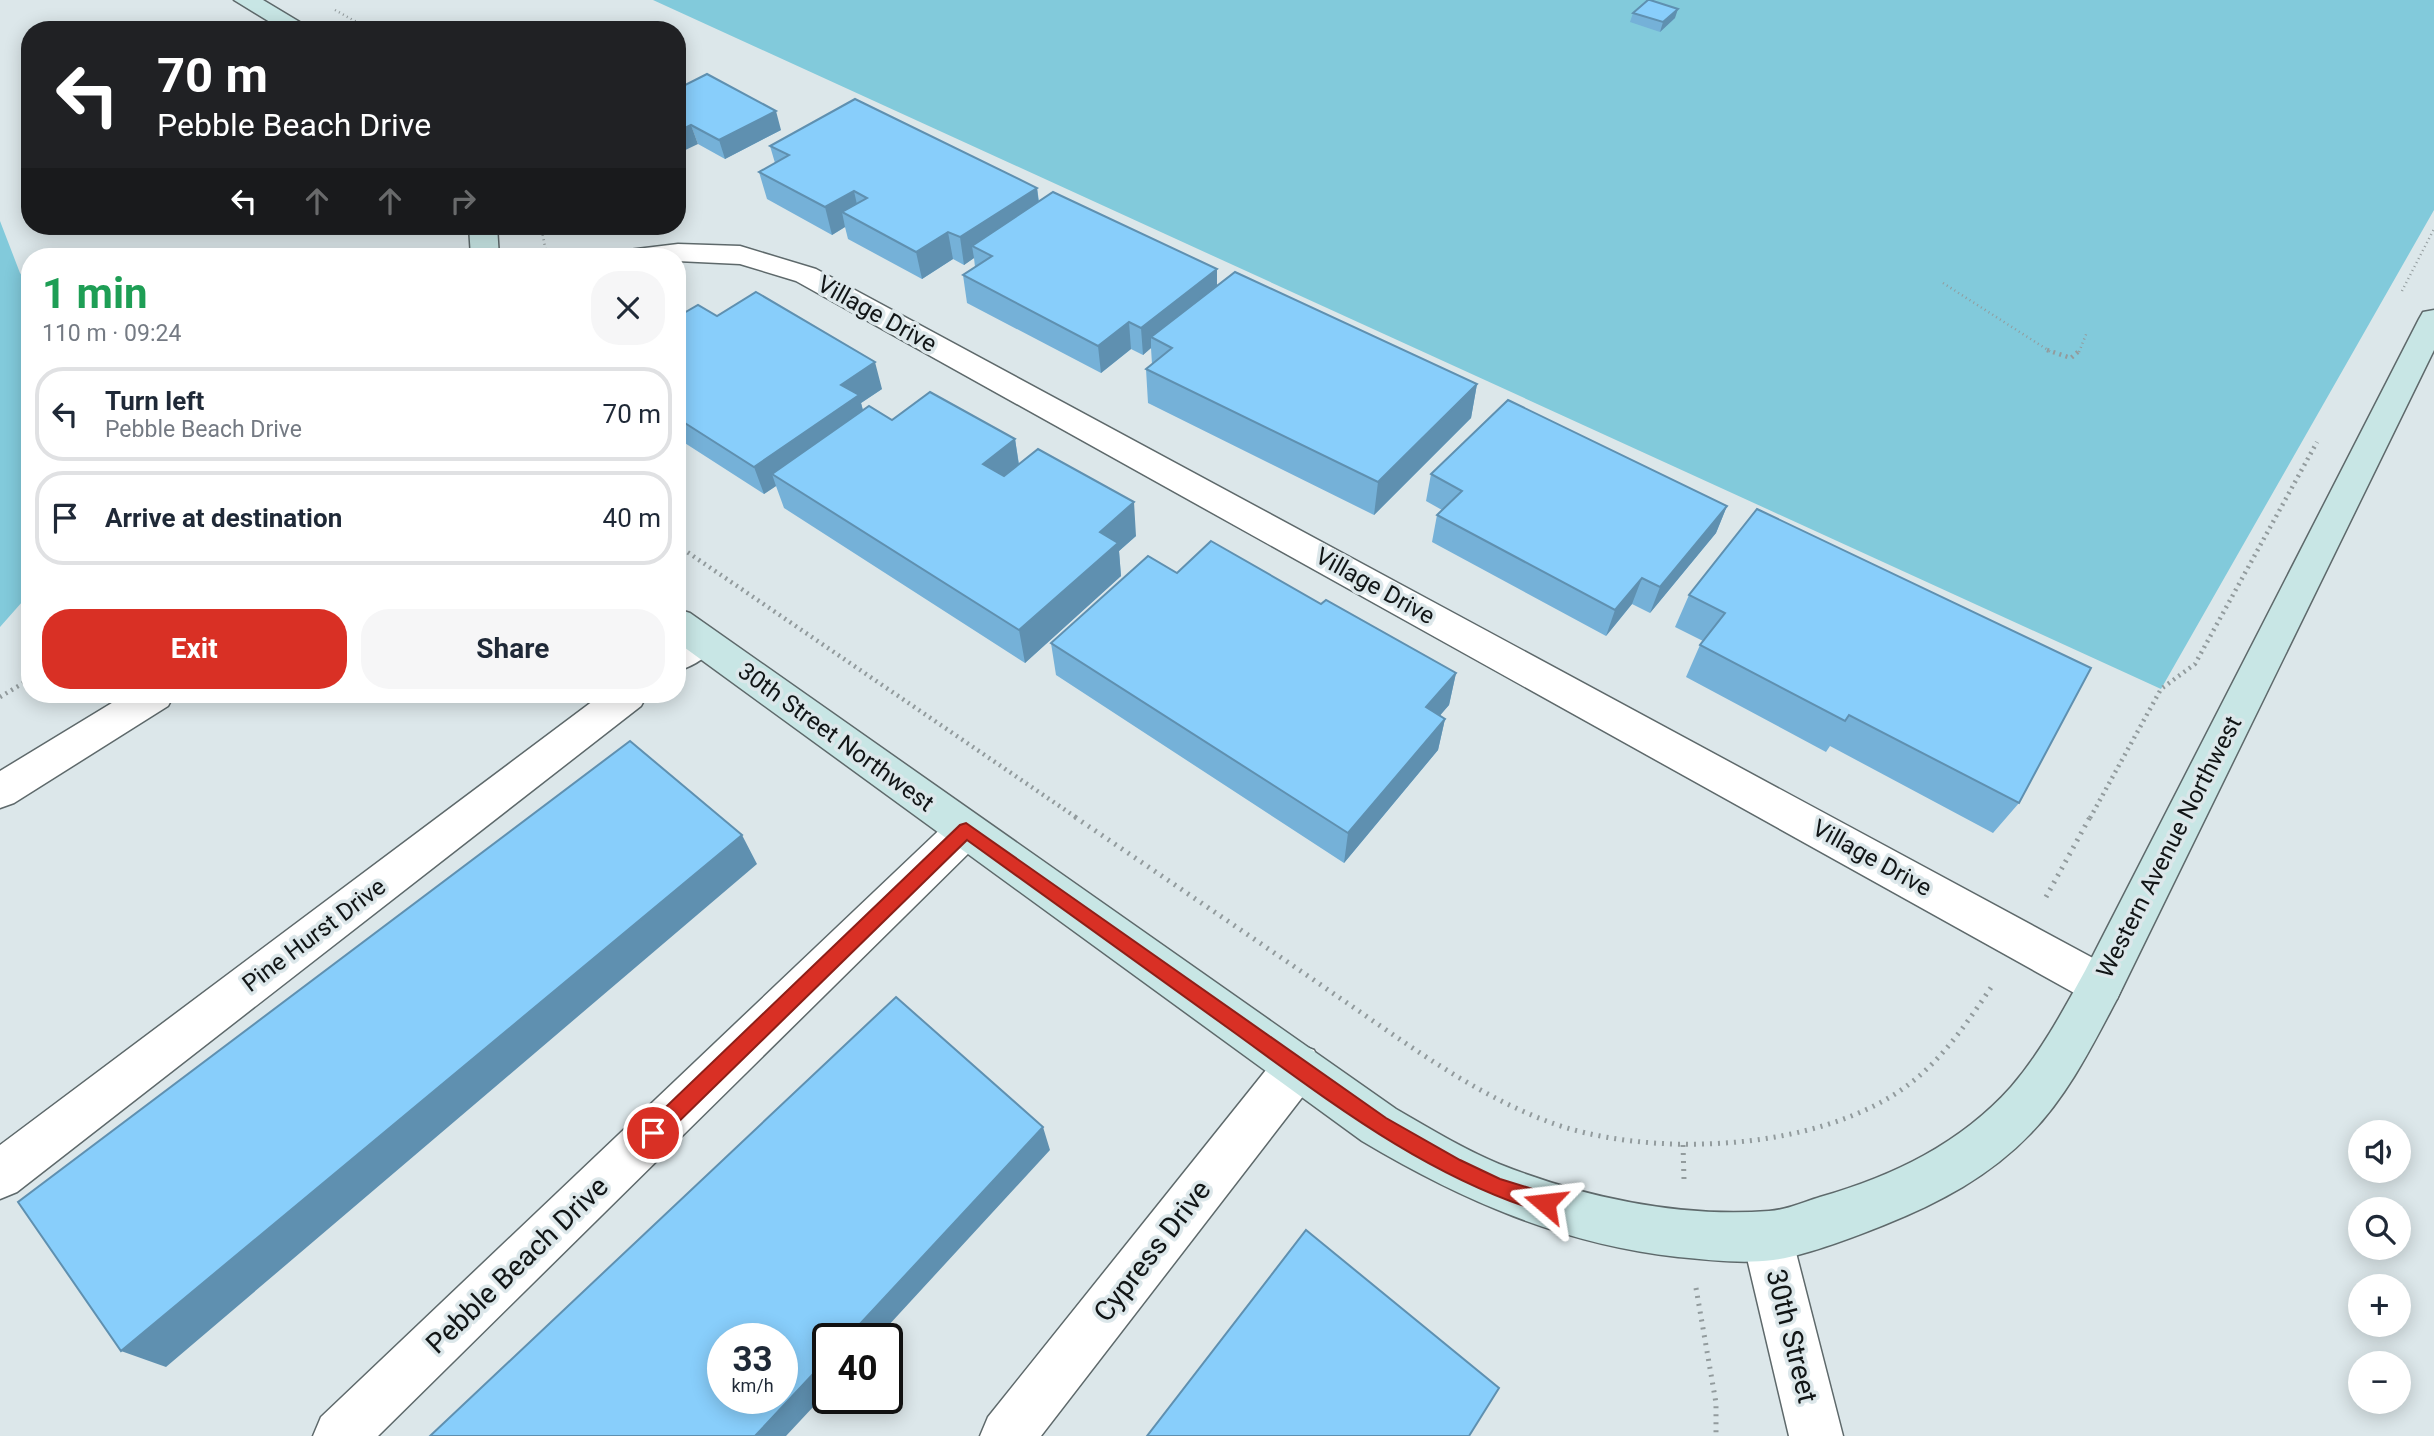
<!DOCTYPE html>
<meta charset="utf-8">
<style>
:root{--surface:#fff;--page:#f6f6f7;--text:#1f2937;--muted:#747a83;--line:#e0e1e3;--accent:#d93025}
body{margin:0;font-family:Roboto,sans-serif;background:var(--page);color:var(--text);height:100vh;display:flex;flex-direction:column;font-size:26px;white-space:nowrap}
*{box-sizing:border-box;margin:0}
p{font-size:23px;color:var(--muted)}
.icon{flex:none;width:38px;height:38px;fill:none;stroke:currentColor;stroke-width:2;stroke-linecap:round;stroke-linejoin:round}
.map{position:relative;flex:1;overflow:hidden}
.drawer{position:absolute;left:21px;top:248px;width:665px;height:455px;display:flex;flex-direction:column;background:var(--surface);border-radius:28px;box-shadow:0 4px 18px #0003}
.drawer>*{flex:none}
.guide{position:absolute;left:21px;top:21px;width:665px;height:214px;border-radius:28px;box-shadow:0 4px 18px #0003;background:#202124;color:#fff;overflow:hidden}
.tools{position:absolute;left:2348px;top:1120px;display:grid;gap:14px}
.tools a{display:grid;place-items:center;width:63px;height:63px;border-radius:50%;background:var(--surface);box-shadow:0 4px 18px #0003;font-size:35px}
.speed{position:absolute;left:707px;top:1323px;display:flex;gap:14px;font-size:35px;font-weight:700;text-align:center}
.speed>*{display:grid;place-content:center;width:91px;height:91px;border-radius:50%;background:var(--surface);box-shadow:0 4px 18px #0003;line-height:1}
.speed small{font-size:18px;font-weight:400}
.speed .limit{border:4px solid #111;border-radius:10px;background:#fff;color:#111}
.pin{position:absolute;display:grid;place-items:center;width:60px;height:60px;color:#fff;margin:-30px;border:4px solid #fff;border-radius:50%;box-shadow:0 2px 7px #0007}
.me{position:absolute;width:77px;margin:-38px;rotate:287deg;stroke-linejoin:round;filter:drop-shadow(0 0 5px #0008)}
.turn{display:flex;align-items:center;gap:24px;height:147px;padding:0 21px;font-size:32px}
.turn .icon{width:91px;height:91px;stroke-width:2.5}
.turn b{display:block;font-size:49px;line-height:60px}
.lanes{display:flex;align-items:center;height:66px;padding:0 21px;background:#0003;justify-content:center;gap:35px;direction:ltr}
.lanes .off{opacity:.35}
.round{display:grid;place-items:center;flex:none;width:74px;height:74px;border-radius:28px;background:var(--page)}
.overview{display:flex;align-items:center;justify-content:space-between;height:119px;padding:0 21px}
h1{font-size:42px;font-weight:700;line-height:52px;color:#1e9e55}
.cta{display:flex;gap:14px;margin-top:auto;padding:14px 21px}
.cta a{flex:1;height:80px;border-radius:28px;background:var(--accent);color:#fff;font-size:28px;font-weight:700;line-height:80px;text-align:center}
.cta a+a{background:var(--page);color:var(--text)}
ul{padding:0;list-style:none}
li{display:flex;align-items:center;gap:21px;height:94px;margin:0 14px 10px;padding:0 7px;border:4px solid var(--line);border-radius:28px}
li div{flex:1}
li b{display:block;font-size:26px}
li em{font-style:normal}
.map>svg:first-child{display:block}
.green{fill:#82cadb}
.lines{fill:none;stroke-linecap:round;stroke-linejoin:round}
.street-casing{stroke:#5e696b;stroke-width:3}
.secondary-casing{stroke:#5e696b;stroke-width:3}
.path-far2{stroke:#929b9d;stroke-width:2.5;stroke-dasharray:1 3.5;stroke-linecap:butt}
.path-far1{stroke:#929b9d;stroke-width:4.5;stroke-dasharray:2 4.5;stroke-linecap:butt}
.path{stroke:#929b9d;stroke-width:5;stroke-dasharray:2 6;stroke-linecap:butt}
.street{fill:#fff;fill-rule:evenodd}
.secondary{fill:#c8e6e5;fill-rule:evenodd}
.wall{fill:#75b1d8}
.shaded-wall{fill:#5f90b0}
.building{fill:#88cefb;stroke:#5f90b0;stroke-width:2;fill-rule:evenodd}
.route{fill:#d93025;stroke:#8d1f18;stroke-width:2}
.labels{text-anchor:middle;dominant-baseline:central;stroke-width:7;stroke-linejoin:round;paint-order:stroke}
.street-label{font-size:24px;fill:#111516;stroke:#dce7ea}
.near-street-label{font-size:28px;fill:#111516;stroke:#dce7ea}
</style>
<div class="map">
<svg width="2434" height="1436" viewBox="0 0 2434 1436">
<rect width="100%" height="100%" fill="#dce7ea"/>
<path class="green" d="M653,0H2434V210L2161,689Z
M0,221L20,273L30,287V593L0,627Z"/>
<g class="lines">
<defs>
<path id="street" d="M678,244L740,246L816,269L2117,971L2123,985L2117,999L2101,1005L2085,999L796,281L740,264L677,261V257H616L620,251Z
M700,626L713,630L718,640C710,656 694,666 677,671V637Z
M125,695H174L168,706L14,803L0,808V771Z
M601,695H647L641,706L17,1192L0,1199V1145Z
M966,813L980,818L986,830L980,842L378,1436H313L321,1417L952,818Z
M1298,1044L1314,1050L1321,1066L1314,1082L1041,1436H980L988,1417L1282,1050Z
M1767,1212L1785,1219L1792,1237L1843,1436H1789L1742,1237L1749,1219Z"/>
<path id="secondary" d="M234,0H263L313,30H283Z
M469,226H497L499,257H471Z
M2434,310V350L2117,999C2092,1046 2068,1095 2031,1133C1990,1176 1939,1203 1884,1225C1854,1237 1805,1256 1773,1260C1742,1264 1709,1260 1678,1257C1562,1244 1461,1200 1362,1141L677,642V609L690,613L1396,1109C1429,1128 1463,1149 1499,1164C1582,1197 1680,1218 1769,1211C1787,1210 1803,1202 1820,1197C1893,1176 1960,1144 2011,1087C2041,1052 2063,1011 2085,971L2419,319L2423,312Z"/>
</defs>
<use href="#street" class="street-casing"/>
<use href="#secondary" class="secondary-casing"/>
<path class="path-far2" d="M335,10L371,30
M541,226L547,257
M1943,283L2051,352
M2402,291L2434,229
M2079,352L2087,332"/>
<path class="path-far1" d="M2047,350L2071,358L2080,350
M677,545L1077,818
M0,697L30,679
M2090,818L2161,689L2195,664L2317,442"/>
<path class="path" d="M1075,817C1162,876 1250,936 1337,996C1403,1041 1469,1091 1544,1120C1645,1160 1819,1152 1908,1085C1944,1058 1969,1020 1994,983
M2046,897L2090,817
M1683,1145L1684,1179
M1696,1288L1716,1403V1436"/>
<use href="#street" class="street"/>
<use href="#secondary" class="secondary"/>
</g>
<path class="wall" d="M1633,13L1675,18L1660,32L1630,22Z
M677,89L781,130L725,159L698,144Z
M770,146L1037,188L1039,201L1217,285L1477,384L1471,418L1374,515L1148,403L1146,369L1152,364L1151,348L1143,355L1131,349L1101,373L967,303L963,275L975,267L974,258L964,265L953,259L922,279L848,239L845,227L832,235L767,199L759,172L775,163Z
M717,316L882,389L861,403L863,410L892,420L1015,439L1019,464L1136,536L1119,551L1121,576L1025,663L784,508L776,486L764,494L677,438V317Z
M1431,474L1727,506L1716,533L1650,613L1632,604L1606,636L1432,542L1437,515L1442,510L1426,501Z
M1757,509L2019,803L1993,833L1830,746L1826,752L1686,677L1700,645L1703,641L1675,627L1689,595Z
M1177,573L1321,604L1456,673L1449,705L1440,715L1445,719L1438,750L1344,863L1056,675L1051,643Z"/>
<path class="shaded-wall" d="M1678,9L1675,18L1660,32L1663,22Z
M776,111L781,130L725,159L719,140Z
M691,125L698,144L677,154V132Z
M1037,188L1040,215L972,246L974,258L964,265L960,237Z
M854,191L860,218L842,212L845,227L832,235L825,207Z
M948,232L953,259L922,279L916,252Z
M1217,269V296L1151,337V348L1143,355L1141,328Z
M1129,322L1131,349L1101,373L1098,346Z
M875,362L882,389L861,403L866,422L772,474L776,486L764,494L754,467L841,385Z
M1477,384L1471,418L1374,515L1378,482Z
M1015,439L1020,473L989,497L983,464Z
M1134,502L1136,536L1119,551L1121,576L1025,663L1019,630L1100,532Z
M1727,506L1716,533L1650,613L1660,587Z
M1642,578L1632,604L1606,636L1615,610Z
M1456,673L1449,705L1420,739L1426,707Z
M1445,719L1438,750L1344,863L1348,833Z
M742,835L757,864L166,1367L121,1351Z
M1043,1127L1050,1150L876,1339H846Z
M828,1358V1391L786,1436H755Z"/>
<path class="building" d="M1648,0H1650L1678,9L1663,22L1633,13Z
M707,74L776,111L719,140L691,125L677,132V89Z
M855,99L1037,188L960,237L948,232L916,252L842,212L867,198L854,191L825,207L759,172L789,155L770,146Z
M1053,192L1217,269L1141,328L1129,322L1098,346L963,275L992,256L972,246Z
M1235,272L1477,384L1378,482L1146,369L1172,348L1151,337Z
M756,292L875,362L841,385L859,395L754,467L677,418V317L698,305L717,316Z
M930,392L1015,439L983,464L1004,476L1038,449L1134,502L1100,532L1118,543L1019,630L772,474L869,406L892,420Z
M1508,400L1727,506L1660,587L1642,578L1615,610L1437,515L1462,491L1431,474Z
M1757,509L2091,668L2019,803L1849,715L1845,721L1700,645L1725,613L1689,595Z
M1211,541L1321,604L1326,600L1456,673L1426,707L1445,719L1348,833L1051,643L1148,556L1177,573Z
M630,741L742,835L121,1351L18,1202Z
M896,997L1043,1127L846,1339H828V1358L755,1436H430ZM723,1339H782V1398H723Z
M1306,1230L1499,1388L1469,1436H1147Z"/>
<path class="route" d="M966,823L1386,1118L1460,1160L1500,1179L1552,1195L1555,1203L1552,1210L1545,1213C1427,1177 1333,1104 1235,1033C1145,968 1056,904 967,840L660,1140L653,1143L646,1140L643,1133L646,1126L960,825Z"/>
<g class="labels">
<g class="street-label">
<text transform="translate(877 314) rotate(29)">Village Drive</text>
<text transform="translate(1375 586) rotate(29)">Village Drive</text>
<text transform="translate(836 737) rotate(36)">30th Street Northwest</text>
<text transform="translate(2169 847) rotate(-63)">Western Avenue Northwest</text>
<text transform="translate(1872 858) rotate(29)">Village Drive</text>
<text transform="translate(314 935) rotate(-37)">Pine Hurst Drive</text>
</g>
<g class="near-street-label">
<text transform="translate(1152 1251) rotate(-52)">Cypress Drive</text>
<text transform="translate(517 1265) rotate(-44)">Pebble Beach Drive</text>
<text transform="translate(1792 1336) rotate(76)">30th Street</text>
</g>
</g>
</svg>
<div class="tools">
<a><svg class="icon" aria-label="sound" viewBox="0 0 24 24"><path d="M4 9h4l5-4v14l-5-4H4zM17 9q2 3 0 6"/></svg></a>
<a><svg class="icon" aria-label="search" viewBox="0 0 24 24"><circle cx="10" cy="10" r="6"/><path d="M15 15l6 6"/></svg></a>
<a>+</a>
<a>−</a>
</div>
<div class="speed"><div>33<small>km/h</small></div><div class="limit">40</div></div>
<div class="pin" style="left:653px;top:1133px;background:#d93025"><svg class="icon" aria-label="arrive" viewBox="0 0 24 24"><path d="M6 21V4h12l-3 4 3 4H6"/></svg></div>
<svg class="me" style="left:1545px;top:1203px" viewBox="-20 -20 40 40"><path d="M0-17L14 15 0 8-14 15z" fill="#d93025" stroke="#fff" stroke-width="4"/></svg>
<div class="guide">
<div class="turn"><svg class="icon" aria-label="left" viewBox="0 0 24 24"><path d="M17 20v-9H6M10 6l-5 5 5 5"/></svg><div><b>70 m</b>Pebble Beach Drive</div></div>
<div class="lanes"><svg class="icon" aria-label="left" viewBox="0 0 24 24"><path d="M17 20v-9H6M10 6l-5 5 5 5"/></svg><svg class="icon off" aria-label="ahead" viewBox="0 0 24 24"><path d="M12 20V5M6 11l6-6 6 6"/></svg><svg class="icon off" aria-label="ahead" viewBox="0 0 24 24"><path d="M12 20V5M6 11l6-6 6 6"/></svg><svg class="icon off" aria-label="right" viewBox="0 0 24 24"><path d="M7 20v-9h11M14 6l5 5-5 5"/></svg></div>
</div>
<section class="drawer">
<div class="overview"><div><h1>1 min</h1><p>110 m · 09:24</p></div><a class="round"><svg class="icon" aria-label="close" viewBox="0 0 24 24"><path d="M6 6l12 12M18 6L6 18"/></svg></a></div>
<ul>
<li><svg class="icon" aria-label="left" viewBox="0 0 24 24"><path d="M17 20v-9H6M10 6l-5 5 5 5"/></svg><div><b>Turn left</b><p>Pebble Beach Drive</p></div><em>70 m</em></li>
<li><svg class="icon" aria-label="arrive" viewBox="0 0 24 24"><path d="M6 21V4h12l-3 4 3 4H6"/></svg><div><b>Arrive at destination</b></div><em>40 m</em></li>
</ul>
<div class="cta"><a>Exit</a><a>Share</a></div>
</section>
</div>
